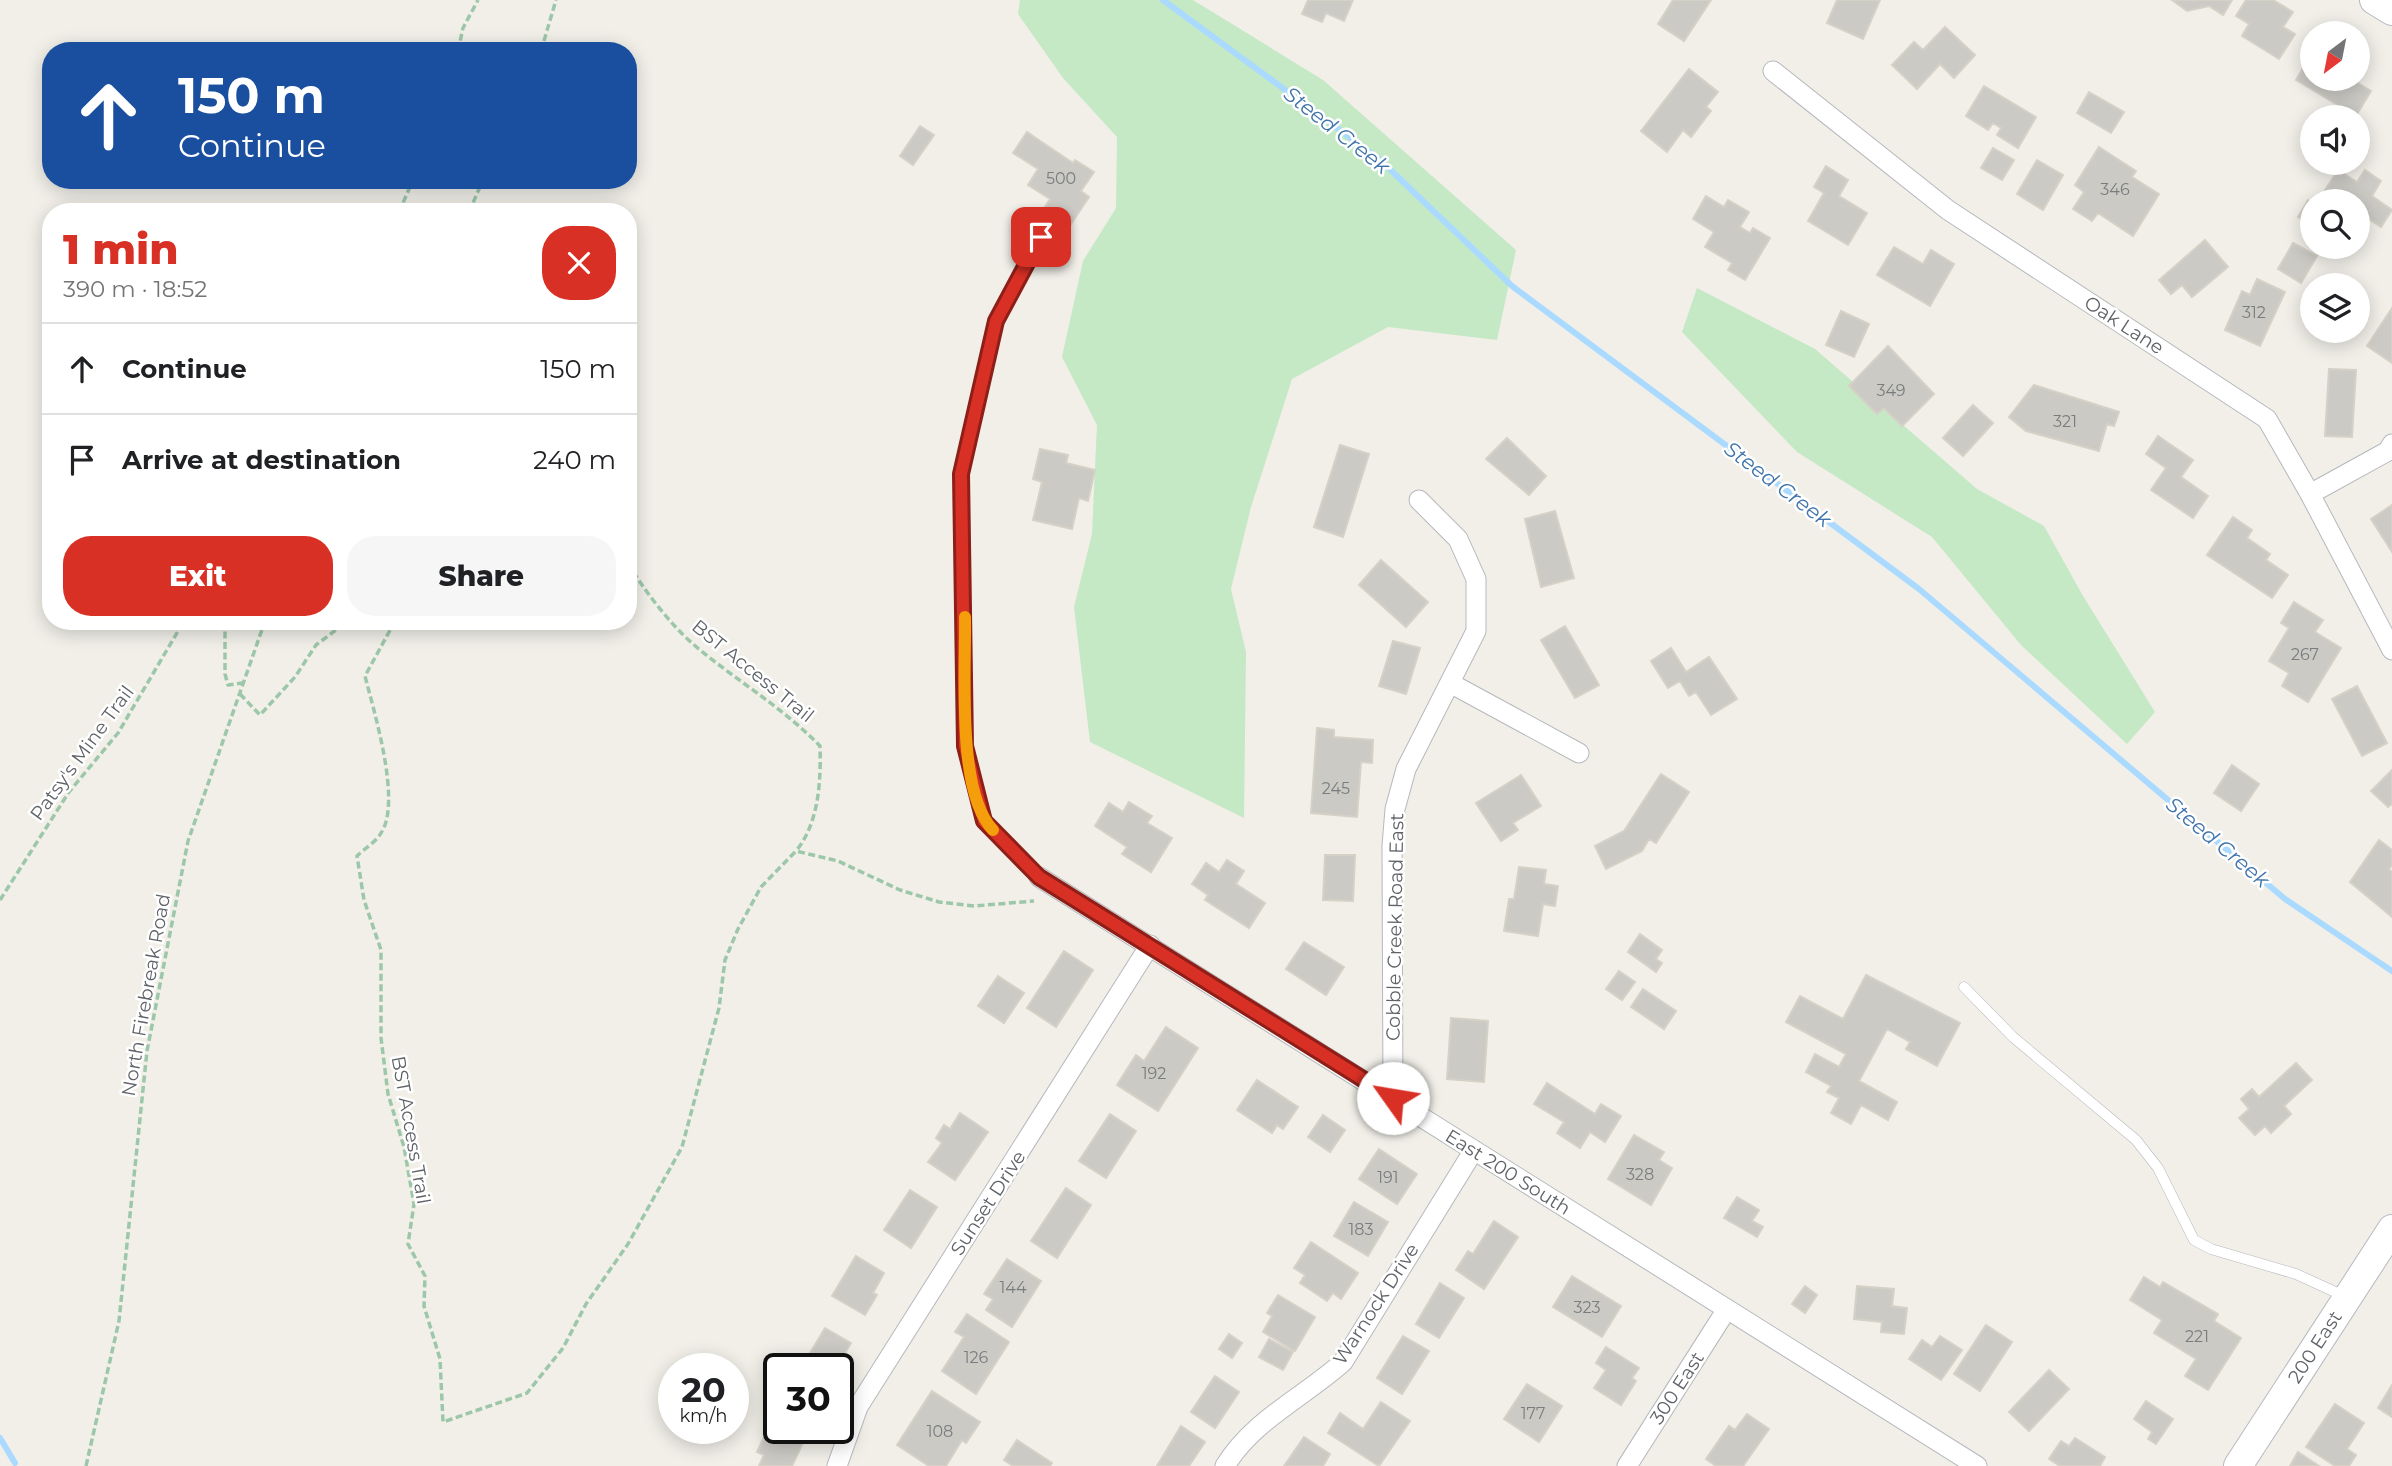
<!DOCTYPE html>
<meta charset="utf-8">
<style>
:root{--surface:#fff;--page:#f6f6f6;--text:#202124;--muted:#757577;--line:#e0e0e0;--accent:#d93025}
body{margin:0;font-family:Montserrat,sans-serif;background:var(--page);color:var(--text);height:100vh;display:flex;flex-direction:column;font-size:26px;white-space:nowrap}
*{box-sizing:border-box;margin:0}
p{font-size:23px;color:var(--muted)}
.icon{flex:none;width:38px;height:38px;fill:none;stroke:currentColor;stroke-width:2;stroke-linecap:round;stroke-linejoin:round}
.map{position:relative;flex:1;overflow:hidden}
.details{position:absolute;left:42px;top:203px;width:595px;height:427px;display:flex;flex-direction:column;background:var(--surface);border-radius:28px;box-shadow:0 4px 18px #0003}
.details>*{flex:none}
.hud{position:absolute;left:42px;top:42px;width:595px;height:147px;border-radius:28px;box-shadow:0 4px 18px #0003;background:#1a4fa0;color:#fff;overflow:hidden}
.needle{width:46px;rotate:212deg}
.buttons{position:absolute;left:2300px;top:21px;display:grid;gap:14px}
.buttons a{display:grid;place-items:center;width:70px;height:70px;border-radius:50%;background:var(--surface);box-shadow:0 4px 18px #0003;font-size:35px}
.speed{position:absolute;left:658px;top:1353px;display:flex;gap:14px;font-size:35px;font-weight:700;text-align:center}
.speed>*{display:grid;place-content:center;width:91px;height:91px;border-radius:50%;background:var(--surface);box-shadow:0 4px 18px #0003;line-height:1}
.speed small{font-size:18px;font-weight:400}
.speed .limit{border:4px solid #111;border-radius:10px;background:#fff;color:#111}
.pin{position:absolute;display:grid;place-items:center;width:60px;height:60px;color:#fff;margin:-30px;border-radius:14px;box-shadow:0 4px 10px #0006}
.me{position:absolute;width:77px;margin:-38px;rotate:302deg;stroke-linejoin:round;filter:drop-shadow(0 0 5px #0008)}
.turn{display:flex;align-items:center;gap:24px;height:147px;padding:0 21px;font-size:32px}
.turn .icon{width:91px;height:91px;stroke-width:2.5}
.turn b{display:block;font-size:49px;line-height:60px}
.round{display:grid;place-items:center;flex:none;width:74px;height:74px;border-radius:28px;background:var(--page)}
.overview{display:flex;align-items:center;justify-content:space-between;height:119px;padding:0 21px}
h1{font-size:42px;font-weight:800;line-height:52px;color:var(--accent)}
.primary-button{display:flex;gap:14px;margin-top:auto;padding:14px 21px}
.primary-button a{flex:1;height:80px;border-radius:28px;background:var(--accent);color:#fff;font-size:28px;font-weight:800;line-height:80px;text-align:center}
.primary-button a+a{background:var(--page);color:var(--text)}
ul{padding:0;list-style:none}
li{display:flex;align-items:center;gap:21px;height:91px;padding:0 21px;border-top:2px solid var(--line)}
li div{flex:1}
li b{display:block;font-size:26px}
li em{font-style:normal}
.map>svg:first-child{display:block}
.green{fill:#c5e8c5}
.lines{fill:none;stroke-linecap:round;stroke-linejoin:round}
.stream{stroke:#aadaff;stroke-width:6}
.building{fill:#cccac5;stroke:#d6d1c6;stroke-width:2}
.lane-casing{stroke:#b5b8bc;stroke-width:11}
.street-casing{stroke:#b5b8bc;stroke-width:21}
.secondary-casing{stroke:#b6babf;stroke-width:30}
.path{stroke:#9cc7a9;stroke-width:3.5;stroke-dasharray:7 3.5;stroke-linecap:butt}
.lane{stroke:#fff;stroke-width:10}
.street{stroke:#fff;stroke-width:19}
.secondary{stroke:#fff;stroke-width:28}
.route-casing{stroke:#8d1f18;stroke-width:18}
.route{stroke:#d93025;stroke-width:12}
.slow{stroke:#f59e0b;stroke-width:12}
.labels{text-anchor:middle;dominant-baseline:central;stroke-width:5;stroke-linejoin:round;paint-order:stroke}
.number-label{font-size:16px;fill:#7a7d7f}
.street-label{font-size:19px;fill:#5f6368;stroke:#fff}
.water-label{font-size:21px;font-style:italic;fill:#4174aa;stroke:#fff}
</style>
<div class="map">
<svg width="2392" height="1466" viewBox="0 0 2392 1466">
<rect width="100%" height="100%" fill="#f1efe8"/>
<path class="green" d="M1020,0H1193L1323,80L1516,250L1497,340L1388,327L1292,379L1251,507L1231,589L1246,652L1244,818L1090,742L1074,607L1092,534L1097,425L1062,357L1083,261L1116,208L1117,137L1063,78L1018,14Z
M1697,288L1815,349L1977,489L2044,526L2083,596L2155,712L2127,744L2021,645L1932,537L1797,452L1682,332Z"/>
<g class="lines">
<path class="stream" d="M1163,0L1379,159L1512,286L1919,589L2285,899L2392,971
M0,1438L15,1463"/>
</g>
<path class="building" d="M1308,0H1353L1344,21L1326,13L1322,22L1302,14Z
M1673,0H1711L1684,41L1658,24Z
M1837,0H1880L1863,39L1827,23Z
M2172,0H2232L2223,15L2209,6L2187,11Z
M2246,0H2273L2293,12L2283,27L2295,34L2279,59L2242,36L2249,24L2236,16Z
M1945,27L1975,55L1954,78L1940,64L1917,89L1892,65L1914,42L1923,50Z
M2312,53V79H2351L2371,91L2356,116L2296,80Z
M1689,69L1718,92L1706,107L1711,111L1691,137L1683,130L1667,152L1641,131Z
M1984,86L2036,117L2018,148L1997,135L2001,128L1993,123L1988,130L1966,116Z
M2089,92L2124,112L2111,133L2077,113Z
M920,126L934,135L913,165L900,156Z
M1027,132L1073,163L1075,160L1094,172L1081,191L1089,197L1071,224L1045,207L1050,199L1028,185L1038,169L1013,153Z
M2099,147L2136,171L2132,177L2159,194L2133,236L2098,213L2092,221L2073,209L2084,192L2075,185Z
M1993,148L2014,160L2002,180L1981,168Z
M2037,160L2063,175L2043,210L2017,194Z
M1826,166L1848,180L1839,196L1867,213L1848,245L1808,221L1824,193L1814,187Z
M2338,170L2357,182L2365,170L2381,181L2372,196L2392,210L2381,227L2357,211V201H2342L2325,190Z
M1706,196L1724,207L1728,200L1749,212L1740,227L1750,233L1753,228L1770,238L1745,280L1728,270L1732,263L1705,247L1714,232L1693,219Z
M2308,200L2312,203V226L2298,217Z
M2205,240L2228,267L2192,297L2182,285L2171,294L2159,280Z
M2293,243L2317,256L2301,283L2278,269Z
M1894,247L1923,264L1931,250L1954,264L1930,306L1877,275Z
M2257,279L2285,292L2260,346L2225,330L2242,291L2250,295Z
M2392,308V363L2367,346Z
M1841,311L1869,324L1854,357L1826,345Z
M1888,346L1934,394L1902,426L1884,408L1877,414L1849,386Z
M2329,369L2356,370L2352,437L2325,436Z
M2034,385L2119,412L2114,426L2107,424L2099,451L2026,431L2009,417Z
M1973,405L1993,423L1963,456L1943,438Z
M2158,436L2193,460L2181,477L2208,496L2193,518L2151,490L2166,468L2146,454Z
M1507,438L1546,476L1529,495L1486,459Z
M1340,445L1369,454L1343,537L1314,527Z
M1040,449L1068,455L1066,463L1095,470L1088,501L1079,498L1072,529L1033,520L1042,482L1033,479Z
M2392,505V552L2371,519Z
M1555,511L1574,578L1541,587L1525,519Z
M2233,517L2252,530L2247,538L2270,554L2266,560L2288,575L2272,598L2207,555Z
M1381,560L1428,602L1406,627L1359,585Z
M2294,602L2323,620L2315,632L2341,648L2308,702L2282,686L2289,673L2269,661L2289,628L2281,623Z
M1565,626L1599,685L1575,698L1541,640Z
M1393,641L1420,648L1406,694L1379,686Z
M1671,648L1686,672L1709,657L1737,699L1711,715L1696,692L1689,696L1680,681L1668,688L1651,661Z
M2357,686L2387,743L2362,756L2332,699Z
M1317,728L1334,730V737L1373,740L1372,763L1361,762L1357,817L1311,813Z
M2232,765L2259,784L2241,811L2214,793Z
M2392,770V804L2388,807L2371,791Z
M1661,774L1689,792L1656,843L1649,839L1642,851L1606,869L1595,846L1624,831Z
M1521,775L1541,806L1513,823L1518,830L1501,841L1476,803Z
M1129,802L1152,816L1147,823L1172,838L1151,872L1122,854L1127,847L1095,826L1109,803L1123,812Z
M2379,840L2392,850V865L2389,869L2392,872V917L2350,882Z
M1325,855H1355L1353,901L1323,900Z
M1227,860L1244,871L1236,884L1265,903L1249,928L1205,900L1208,895L1192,884L1206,863L1219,872Z
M1519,867L1546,870L1544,884L1558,886L1555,906L1543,904L1538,936L1504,931L1509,899H1514Z
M1640,934L1662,950L1656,959L1662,963L1656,972L1628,952Z
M1304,942L1344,967L1326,995L1286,969Z
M1064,951L1093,970L1056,1027L1027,1008Z
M1619,971L1635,982L1622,1000L1606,989Z
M1866,975L1960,1023L1937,1066L1906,1049L1910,1042L1887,1029L1859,1081L1897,1102L1888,1120L1861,1105L1851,1124L1831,1113L1839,1098L1827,1092L1831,1086L1806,1072L1815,1054L1839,1067L1846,1054L1786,1022L1800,996L1843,1019Z
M998,976L1024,993L1004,1023L978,1006Z
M1643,989L1676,1011L1664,1029L1631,1007Z
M1451,1018L1488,1021L1484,1082L1447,1079Z
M1166,1027L1198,1048L1158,1111L1117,1085L1136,1055L1144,1061Z
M2296,1063L2312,1080L2284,1106L2291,1114L2271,1133L2265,1126L2255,1135L2239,1118L2249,1109L2241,1099L2252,1089L2259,1097Z
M1257,1080L1298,1107L1283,1129L1277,1125L1272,1133L1237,1110Z
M1547,1083L1595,1114L1601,1104L1621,1116L1605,1142L1590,1132L1580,1148L1557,1133L1564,1122L1534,1104Z
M960,1113L988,1132L955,1180L928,1162L942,1143L936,1138L944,1125L950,1129Z
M1110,1114L1136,1131L1106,1178L1079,1161Z
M1323,1115L1345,1130L1330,1152L1308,1137Z
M1634,1135L1664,1152L1659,1160L1672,1168L1651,1205L1608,1179Z
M1379,1149L1417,1174L1397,1204L1359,1179Z
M1066,1188L1091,1205L1057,1258L1031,1241Z
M910,1190L937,1207L911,1248L884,1230Z
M1737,1197L1759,1210L1752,1221L1763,1227L1757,1237L1724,1218Z
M1354,1202L1388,1222L1368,1256L1334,1236Z
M1494,1221L1518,1237L1484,1289L1456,1270L1468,1251L1473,1254Z
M1311,1242L1358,1273L1341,1299L1333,1293L1327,1301L1300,1283L1305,1275L1294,1268Z
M856,1256L884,1273L873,1293L877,1295L865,1315L832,1296Z
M1007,1259L1041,1281L1012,1327L986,1310L993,1299L984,1294Z
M1572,1276L1621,1306L1602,1337L1553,1307Z
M2144,1277L2160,1287L2163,1282L2218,1314L2214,1321L2241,1338L2208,1390L2185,1376L2196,1359L2154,1333L2162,1320L2130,1300Z
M1440,1283L1464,1298L1439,1338L1416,1324Z
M1805,1286L1817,1295L1805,1313L1792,1304Z
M1857,1286L1894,1289L1892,1306L1907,1308L1904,1334L1881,1332L1882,1322L1854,1319Z
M1278,1295L1315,1317L1295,1351L1263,1332L1272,1316L1267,1313Z
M967,1314L1009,1342L976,1394L942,1371L964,1337L955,1332Z
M1986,1325L2012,1342L1980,1391L1954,1374Z
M825,1328L851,1343L836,1368H801Z
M1229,1334L1242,1343L1232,1358L1219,1349Z
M1403,1336L1429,1351L1402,1394L1377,1378Z
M1940,1336L1962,1350L1941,1380L1909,1359L1922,1340L1932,1347Z
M1269,1339L1293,1352L1283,1370L1259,1357Z
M1606,1347L1639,1368L1632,1378L1636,1381L1621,1405L1594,1388L1606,1370L1596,1363Z
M2049,1370L2069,1389L2029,1431L2009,1412Z
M1215,1376L1239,1392L1215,1428L1191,1412Z
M1527,1384L1562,1406L1539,1442L1504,1419Z
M2392,1385V1417L2378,1408Z
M932,1391L980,1422L966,1443L962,1440L946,1466H929L897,1445Z
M2146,1401L2173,1419L2156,1444L2148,1439L2152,1432L2134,1419Z
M1381,1402L1410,1421L1379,1466L1328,1433L1340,1413L1363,1429Z
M2335,1404L2364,1423L2347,1449L2356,1455L2349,1466H2335L2306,1447Z
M1747,1414L1769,1429L1743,1466H1716L1706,1459L1729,1426L1735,1430Z
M779,1421V1428H810L792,1466H759L764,1455L757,1452L763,1439L769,1441Z
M1181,1426L1205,1442L1189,1466H1157Z
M1304,1437L1330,1454L1323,1466H1284Z
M2075,1438L2105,1457L2100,1466H2060L2049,1459L2061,1441L2069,1446Z
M1017,1440L1052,1463L1050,1466H1013L1004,1460Z
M2298,1452L2319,1466H2290Z"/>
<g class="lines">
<defs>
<path id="lane" d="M1039,877L984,821L965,746L961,474L996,321L1041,237
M1964,987L2013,1037L2136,1140L2158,1168L2194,1240L2211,1249L2296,1274L2344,1296"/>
<path id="street" d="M1773,71L1948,210L2267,419L2310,494L2392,650
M2310,494L2388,451L2392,444
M1450,683L1579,753
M1039,877L1977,1466
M1393,1098L1392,846L1395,809L1406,769L1476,631V579L1458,539L1419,500
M837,1466L858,1407L1150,945
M1225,1466C1253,1420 1304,1397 1343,1362L1474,1150
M1627,1466L1727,1309"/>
<path id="secondary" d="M2374,0L2392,11
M2238,1466L2392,1229"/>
</defs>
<use href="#lane" class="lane-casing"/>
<use href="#street" class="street-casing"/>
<use href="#secondary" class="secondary-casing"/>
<path class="path" d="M458,51L463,28L478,0
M541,51L556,0
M399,212L413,180
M469,212L483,180
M628,563C643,589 670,624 693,644C735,680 780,705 820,746C821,781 819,823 796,851
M225,621V674L228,685L242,683
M395,621L365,676C374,712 402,802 381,833C376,842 364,849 357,856L364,900L381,950V1038L388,1094L404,1147L414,1204L408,1244L425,1276L424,1306L440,1359L443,1422L527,1393L563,1348L586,1304L628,1244L682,1147L719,1008L725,960L738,929L761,887L796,851L838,861L900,890L939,902L974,906L1034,901
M240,694L260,715L295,677L316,645L348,621
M0,900L69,792L118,733L184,621
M86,1466L119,1321L147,1051L188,841L265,621"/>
<use href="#lane" class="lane"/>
<use href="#street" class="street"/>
<use href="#secondary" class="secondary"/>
</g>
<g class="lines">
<defs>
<path id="route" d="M1041,237L996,321L961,474L965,746L984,821L1039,877L1393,1098"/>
</defs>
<use href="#route" class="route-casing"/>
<use href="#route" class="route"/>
<path class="slow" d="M965,617C966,670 956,792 993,830"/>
</g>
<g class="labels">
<g class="number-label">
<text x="1061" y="178">500</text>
<text x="2115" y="189">346</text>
<text x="2254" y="312">312</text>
<text x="1891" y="390">349</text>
<text x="2065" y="421">321</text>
<text x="2305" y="654">267</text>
<text x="1336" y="788">245</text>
<text x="1154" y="1073">192</text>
<text x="1640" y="1174">328</text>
<text x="1388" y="1177">191</text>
<text x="1361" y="1229">183</text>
<text x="1013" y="1287">144</text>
<text x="1587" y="1307">323</text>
<text x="2197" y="1336">221</text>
<text x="976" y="1357">126</text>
<text x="1533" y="1413">177</text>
<text x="940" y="1431">108</text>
</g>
<g class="street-label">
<text transform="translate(2124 325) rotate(33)">Oak Lane</text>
<text transform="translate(753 671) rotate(39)">BST Access Trail</text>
<text transform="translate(82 753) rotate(-54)">Patsy's Mine Trail</text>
<text transform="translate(1395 927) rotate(-89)">Cobble Creek Road East</text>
<text transform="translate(146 995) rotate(-80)">North Firebreak Road</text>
<text transform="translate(411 1130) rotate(80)">BST Access Trail</text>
<text transform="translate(1508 1172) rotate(32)">East 200 South</text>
<text transform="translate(988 1203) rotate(-57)">Sunset Drive</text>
<text transform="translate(1376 1304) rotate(-57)">Warnock Drive</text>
<text transform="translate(2315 1347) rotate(-57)">200 East</text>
<text transform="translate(1677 1388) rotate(-57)">300 East</text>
</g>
<g class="water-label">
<text transform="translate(1337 130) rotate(38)">Steed Creek</text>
<text transform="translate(1778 484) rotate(37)">Steed Creek</text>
<text transform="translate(2218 842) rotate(40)">Steed Creek</text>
</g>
</g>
</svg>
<div class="buttons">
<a><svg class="needle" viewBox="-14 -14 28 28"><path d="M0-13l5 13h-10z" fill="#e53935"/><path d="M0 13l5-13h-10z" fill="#757577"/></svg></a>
<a><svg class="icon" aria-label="sound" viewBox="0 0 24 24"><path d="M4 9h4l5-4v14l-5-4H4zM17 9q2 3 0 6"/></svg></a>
<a><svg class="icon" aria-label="search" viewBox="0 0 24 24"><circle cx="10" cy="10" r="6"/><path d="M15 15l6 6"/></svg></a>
<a><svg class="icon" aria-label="layers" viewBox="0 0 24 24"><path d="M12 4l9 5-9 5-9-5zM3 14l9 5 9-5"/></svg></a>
</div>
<div class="speed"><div>20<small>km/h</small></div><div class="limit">30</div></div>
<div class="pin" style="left:1041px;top:237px;background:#d93025"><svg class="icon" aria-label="arrive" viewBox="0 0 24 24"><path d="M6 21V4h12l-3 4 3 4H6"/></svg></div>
<svg class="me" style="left:1393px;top:1098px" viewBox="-20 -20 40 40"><circle r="19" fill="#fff"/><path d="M0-13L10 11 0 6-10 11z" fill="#d93025"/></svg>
<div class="hud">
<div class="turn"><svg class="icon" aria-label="ahead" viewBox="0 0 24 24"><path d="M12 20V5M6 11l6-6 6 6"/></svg><div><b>150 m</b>Continue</div></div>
</div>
<section class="details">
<div class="overview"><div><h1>1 min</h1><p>390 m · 18:52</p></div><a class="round" style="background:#d93025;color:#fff"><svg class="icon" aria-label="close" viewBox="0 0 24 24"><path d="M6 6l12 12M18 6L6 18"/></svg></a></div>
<ul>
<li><svg class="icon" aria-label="ahead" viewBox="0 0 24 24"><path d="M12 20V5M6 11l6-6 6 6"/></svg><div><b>Continue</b></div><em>150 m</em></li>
<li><svg class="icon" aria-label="arrive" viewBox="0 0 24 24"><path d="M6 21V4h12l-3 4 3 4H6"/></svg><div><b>Arrive at destination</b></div><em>240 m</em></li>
</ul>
<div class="primary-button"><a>Exit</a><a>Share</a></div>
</section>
</div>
